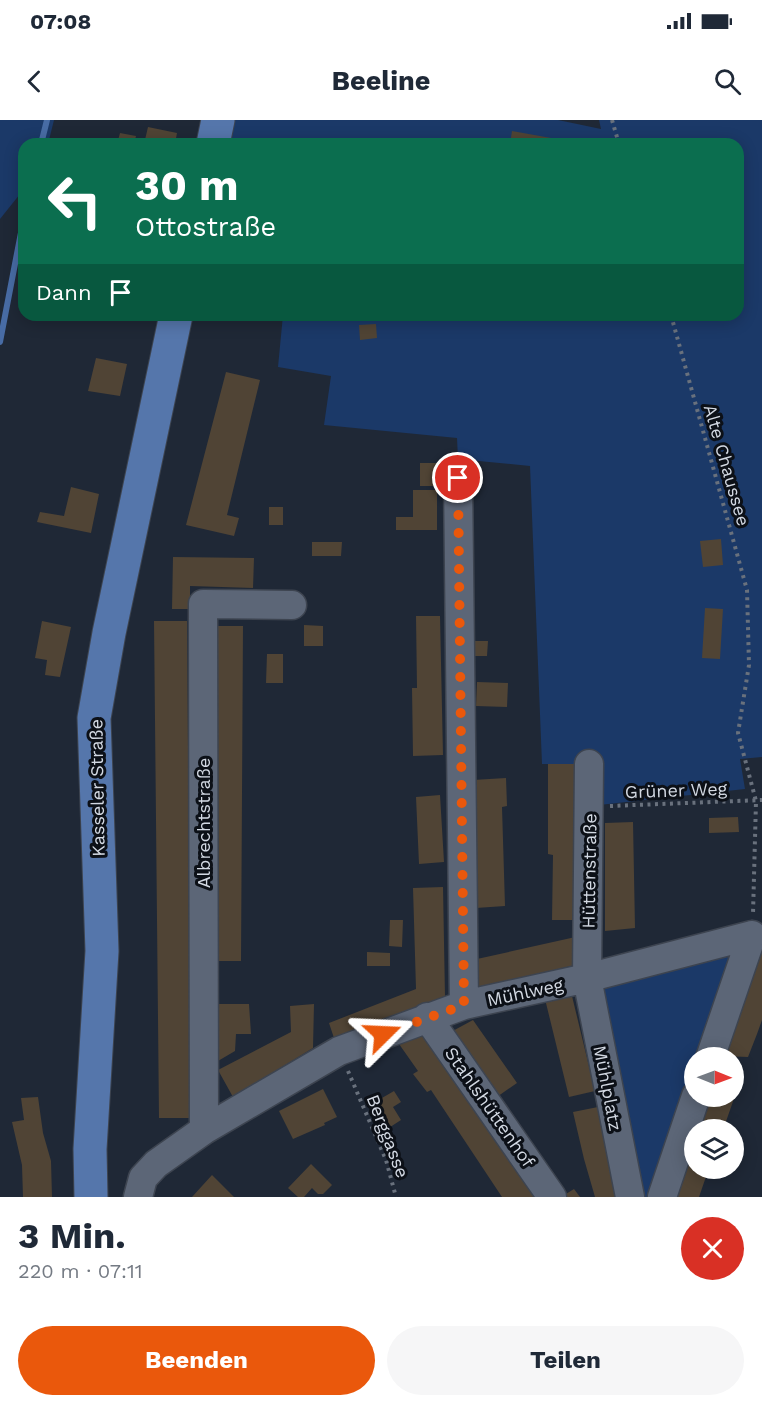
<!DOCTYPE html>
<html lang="de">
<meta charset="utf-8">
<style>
:root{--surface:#fff;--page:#f6f6f7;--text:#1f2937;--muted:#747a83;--accent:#ea580c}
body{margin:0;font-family:"Work Sans",sans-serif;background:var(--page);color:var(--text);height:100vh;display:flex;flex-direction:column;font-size:22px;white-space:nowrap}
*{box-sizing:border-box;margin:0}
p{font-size:20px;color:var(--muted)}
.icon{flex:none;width:33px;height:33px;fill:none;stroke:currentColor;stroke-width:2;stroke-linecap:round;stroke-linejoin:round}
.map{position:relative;height:1077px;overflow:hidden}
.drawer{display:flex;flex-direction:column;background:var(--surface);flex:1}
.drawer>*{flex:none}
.hud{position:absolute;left:18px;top:18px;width:726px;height:183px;border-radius:18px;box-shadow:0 3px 15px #0003;background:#0b6e4f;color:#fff;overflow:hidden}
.needle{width:39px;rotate:91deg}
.buttons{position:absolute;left:684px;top:927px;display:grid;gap:12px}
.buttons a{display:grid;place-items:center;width:60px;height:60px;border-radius:50%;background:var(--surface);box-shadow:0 3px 15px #0003;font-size:30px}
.pin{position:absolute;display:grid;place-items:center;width:51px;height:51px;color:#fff;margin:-26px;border:3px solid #fff;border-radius:50%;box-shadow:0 2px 6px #0007}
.me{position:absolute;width:66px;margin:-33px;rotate:69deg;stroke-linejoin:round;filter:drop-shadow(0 0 4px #0008)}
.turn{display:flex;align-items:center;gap:21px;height:126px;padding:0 18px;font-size:27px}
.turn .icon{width:78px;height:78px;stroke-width:2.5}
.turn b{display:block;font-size:42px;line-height:51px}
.then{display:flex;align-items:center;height:57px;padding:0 18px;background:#0003;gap:12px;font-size:22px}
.round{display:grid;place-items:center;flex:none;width:63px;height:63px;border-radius:32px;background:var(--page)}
.overview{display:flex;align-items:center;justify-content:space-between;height:102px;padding:0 18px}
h1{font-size:36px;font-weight:700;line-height:45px}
.cta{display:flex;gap:12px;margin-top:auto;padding:12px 18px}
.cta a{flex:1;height:69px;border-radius:36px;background:var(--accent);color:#fff;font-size:24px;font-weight:700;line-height:69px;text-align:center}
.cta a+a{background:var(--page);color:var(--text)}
.status{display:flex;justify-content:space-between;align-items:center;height:42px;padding:0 30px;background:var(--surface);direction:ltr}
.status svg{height:16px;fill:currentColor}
header{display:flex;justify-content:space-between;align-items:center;height:78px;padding:0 18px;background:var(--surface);font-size:27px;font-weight:700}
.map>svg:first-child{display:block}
.green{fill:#1b3968}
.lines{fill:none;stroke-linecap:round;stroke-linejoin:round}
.stream{stroke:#486ca5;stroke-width:6}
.building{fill:#504435}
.minor-casing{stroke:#3d4450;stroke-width:31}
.major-casing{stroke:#3d4450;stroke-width:35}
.path{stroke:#69717d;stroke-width:4;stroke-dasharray:3 4.5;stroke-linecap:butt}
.minor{stroke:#5c6677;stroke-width:28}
.major{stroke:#5576ab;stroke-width:33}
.route{stroke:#ea580c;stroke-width:10;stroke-dasharray:0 18}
.labels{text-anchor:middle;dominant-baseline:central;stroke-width:6;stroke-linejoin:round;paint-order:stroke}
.street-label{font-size:18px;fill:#d3d9e3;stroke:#0c1017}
</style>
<div class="status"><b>07:08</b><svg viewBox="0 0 49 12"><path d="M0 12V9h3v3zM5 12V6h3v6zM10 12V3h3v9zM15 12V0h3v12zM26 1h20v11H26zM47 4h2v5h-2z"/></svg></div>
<header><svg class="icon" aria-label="back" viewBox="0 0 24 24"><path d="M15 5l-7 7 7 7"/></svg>Beeline<svg class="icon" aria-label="search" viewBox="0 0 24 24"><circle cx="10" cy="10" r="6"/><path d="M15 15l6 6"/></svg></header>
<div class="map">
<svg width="762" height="1077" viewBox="0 0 762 1077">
<rect width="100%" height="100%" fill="#1f2836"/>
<path class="green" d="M0,0H54L48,24H24V69L0,99Z
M235,0H558L601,9L599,0H762V637L740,639L745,669L590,686L589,644H542L530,346L458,339L457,318L324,305L331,256L278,247L283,195H738V24H230Z
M752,815L710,937L694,938V976L662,1077H630L587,858Z"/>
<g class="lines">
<path class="stream" d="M41,24L47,0
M0,222L24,97"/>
</g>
<path class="building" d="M148,7L177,13L175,24H144Z
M512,11L579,23L578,24H510Z
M120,13L136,16L134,24H117Z
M376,204L377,218L360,220L359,205Z
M96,238L127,244L120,276L88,271Z
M226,252L260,260L227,395L239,398L234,416L186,405Z
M420,343H439V366H420Z
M71,367L99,374L91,413L37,402L40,392L64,396Z
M413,370H437V410H396V397H413Z
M269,387H283V405H269Z
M721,419L723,445L703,447L700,421Z
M312,422H342L341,436H312Z
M173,437L254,438L253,468L190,466V489H172Z
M705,488L723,489L720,539L702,538Z
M416,496H440L443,635L413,636L412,568H417Z
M42,501L71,507L60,557L45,555L47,540L35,538Z
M154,501H187L191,998H159Z
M304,505L323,506V526H304Z
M214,506H243L241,841H212Z
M471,521H488L487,536H471Z
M267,534H283V563H266Z
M477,562L508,563L507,587L476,586Z
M548,644H578L579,800H552L553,735L548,734Z
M506,658L507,686L502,687L505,786L476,788L473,660Z
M440,675L444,742L419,744L416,677Z
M738,697L739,712L709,713V698Z
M633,702L635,808L605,811V703Z
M443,767L445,877L334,918L329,903L416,869L413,768Z
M390,800H403L402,827L389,826Z
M580,816L579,844L477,870V839Z
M762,819V900L757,914L748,937L722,936Z
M367,832L390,833V846H367Z
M571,872L595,971L569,977L545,879Z
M218,884H249L251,914H236L235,931L218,941Z
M314,884L313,928L233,977L218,950L291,912L290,886Z
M473,900L517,963L494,979L449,913Z
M424,913L495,1021L536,1077H502L431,970L427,972L413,954L418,951L399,924Z
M323,969L337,997L324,1003L325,1005L293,1019L279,991Z
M734,969L737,970L723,1010H696L709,976H734Z
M394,971L401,982L393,987L401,1000L384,1011L376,997L382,993L375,982Z
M38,977L43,1013L51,1041L52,1077H23L22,1045L12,1002L24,1000L21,978Z
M598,987L608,1033L620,1077H595L584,1039L573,992Z
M694,1016V1048H709L699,1077H674Z
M311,1044L332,1065L323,1074H318L312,1068L304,1077H298L288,1068Z
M212,1055L234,1077H192Z
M574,1069L580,1077H561Z"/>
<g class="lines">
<defs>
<path id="minor" d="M458,358L464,885
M589,644L587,858L630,1077
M427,897L552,1077
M710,938L752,815
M204,1010L203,484L292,485
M138,1077L143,1058L156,1044L204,1010L339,931L464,885L587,858L752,815
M662,1077L696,976"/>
<path id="major" d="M213,24L218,0
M91,1077L90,1029L102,831L94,598L109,513L176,195"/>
</defs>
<use href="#minor" class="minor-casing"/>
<use href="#major" class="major-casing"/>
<path class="path" d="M612,0L619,24
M671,195L747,470L749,545L738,613L756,681L753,794
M610,686L762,680
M348,951L386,1040L396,1077"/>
<use href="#minor" class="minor"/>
<use href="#major" class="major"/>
</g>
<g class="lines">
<path class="route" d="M383,914L464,885L458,358"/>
</g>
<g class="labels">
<g class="street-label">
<text transform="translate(727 345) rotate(74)">Alte Chaussee</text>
<text transform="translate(97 668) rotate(-91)">Kasseler Straße</text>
<text transform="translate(676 670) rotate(-2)">Grüner Weg</text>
<text transform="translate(203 703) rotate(-90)">Albrechtstraße</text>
<text transform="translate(589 751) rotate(-89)">Hüttenstraße</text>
<text transform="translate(525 872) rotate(-12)">Mühlweg</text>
<text transform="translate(608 968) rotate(79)">Mühlplatz</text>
<text transform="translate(490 987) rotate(55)">Stahlshüttenhof</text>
<text transform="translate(388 1016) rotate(69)">Berggasse</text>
</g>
</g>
</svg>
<div class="buttons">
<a><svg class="needle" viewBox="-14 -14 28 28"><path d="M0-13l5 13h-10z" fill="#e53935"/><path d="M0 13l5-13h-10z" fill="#747a83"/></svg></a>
<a><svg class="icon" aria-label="layers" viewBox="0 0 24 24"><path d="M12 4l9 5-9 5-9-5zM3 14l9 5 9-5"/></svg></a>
</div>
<div class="pin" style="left:458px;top:358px;background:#d93025"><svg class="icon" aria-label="arrive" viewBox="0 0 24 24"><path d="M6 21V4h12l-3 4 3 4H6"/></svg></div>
<svg class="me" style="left:383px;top:914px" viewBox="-20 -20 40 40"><path d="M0-17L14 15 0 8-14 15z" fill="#ea580c" stroke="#fff" stroke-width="4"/></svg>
<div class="hud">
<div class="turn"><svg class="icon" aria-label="left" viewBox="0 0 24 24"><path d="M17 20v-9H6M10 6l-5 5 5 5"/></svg><div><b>30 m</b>Ottostraße</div></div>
<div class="then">Dann<svg class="icon" aria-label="arrive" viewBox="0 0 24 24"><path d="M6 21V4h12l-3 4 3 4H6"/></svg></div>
</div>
</div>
<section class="drawer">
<div class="overview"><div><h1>3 Min.</h1><p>220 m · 07:11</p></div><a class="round" style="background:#d93025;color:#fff"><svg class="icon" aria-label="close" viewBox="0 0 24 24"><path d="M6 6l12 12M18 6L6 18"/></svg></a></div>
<div class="cta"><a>Beenden</a><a>Teilen</a></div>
</section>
